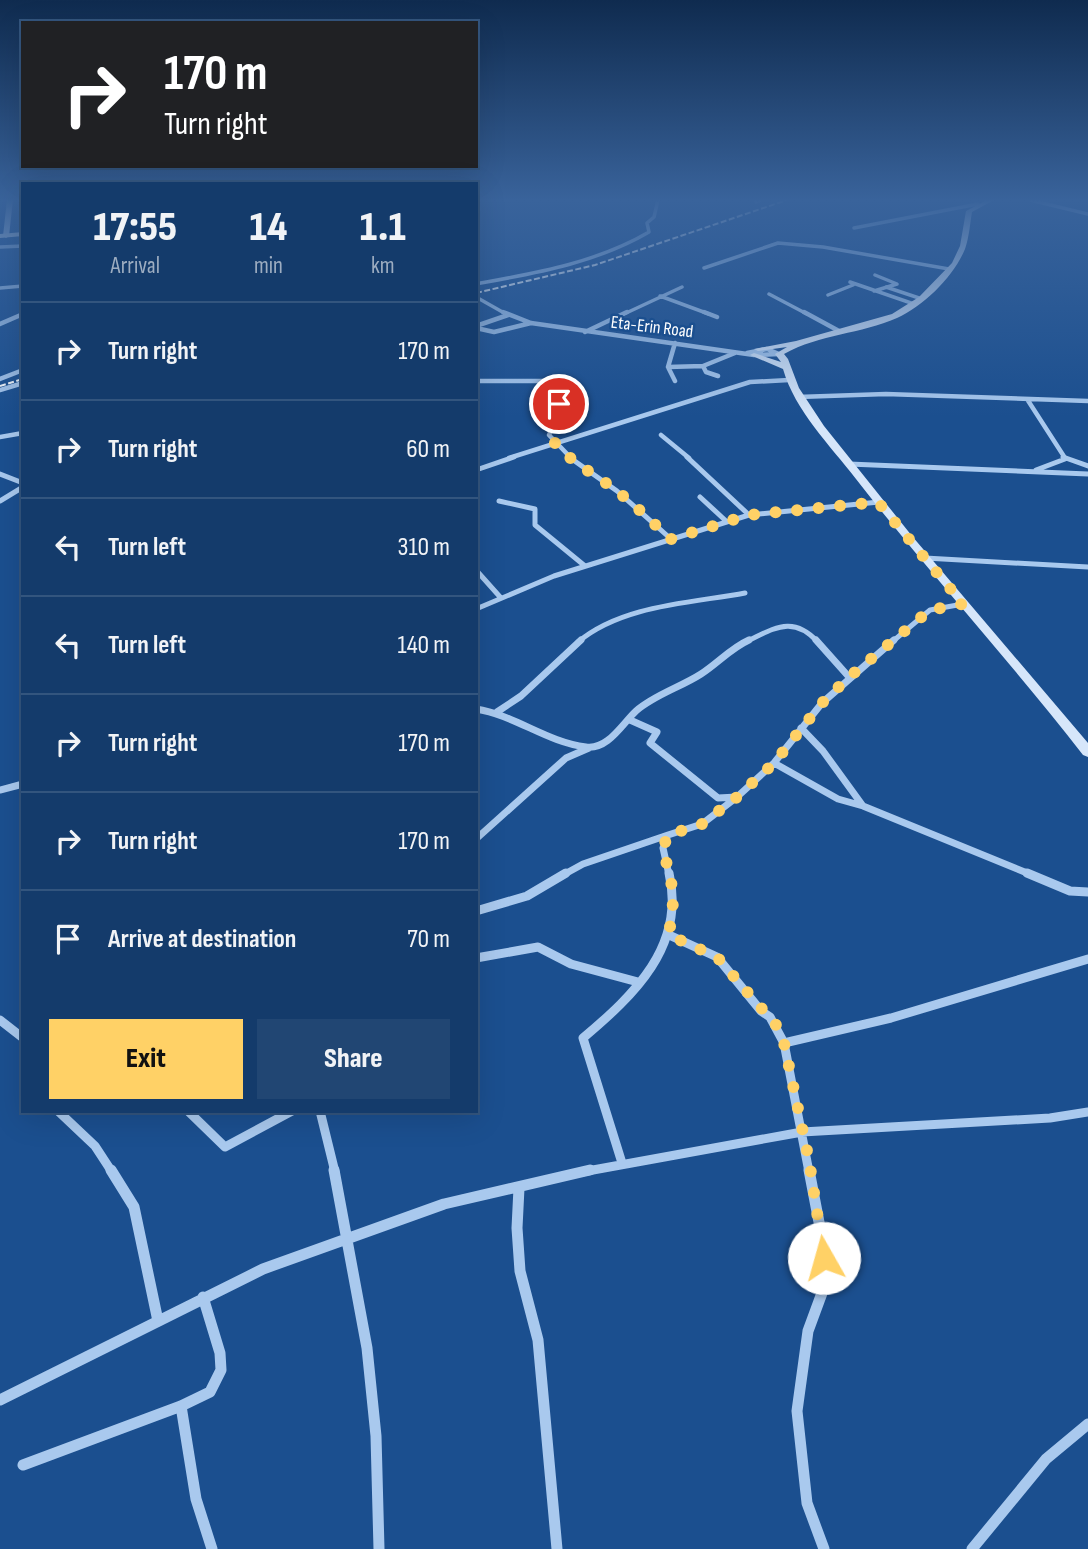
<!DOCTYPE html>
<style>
:root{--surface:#143b6b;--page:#214673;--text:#f1f3f6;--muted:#9dadc1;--line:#33557e;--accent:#ffd166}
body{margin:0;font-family:"Sofia Sans Condensed",sans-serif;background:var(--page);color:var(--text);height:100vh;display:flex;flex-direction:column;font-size:26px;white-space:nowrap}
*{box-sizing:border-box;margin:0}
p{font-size:23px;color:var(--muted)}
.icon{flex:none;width:38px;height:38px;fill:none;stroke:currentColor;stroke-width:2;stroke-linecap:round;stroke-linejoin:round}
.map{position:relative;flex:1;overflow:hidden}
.drawer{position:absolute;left:21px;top:182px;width:457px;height:931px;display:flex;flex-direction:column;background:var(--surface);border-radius:0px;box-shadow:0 7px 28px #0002,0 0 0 2px var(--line)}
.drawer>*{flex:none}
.hud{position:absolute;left:21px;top:21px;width:457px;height:147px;border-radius:0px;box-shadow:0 7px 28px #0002,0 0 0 2px var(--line);background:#202124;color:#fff;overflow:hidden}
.pin{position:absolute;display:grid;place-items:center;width:60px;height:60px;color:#fff;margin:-30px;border:4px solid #fff;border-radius:50%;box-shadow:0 2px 7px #0007}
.me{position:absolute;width:77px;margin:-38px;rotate:353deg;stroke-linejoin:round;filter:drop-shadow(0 0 5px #0008)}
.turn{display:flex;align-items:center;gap:24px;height:147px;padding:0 28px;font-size:32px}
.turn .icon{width:91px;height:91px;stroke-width:2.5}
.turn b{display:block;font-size:49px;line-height:60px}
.eta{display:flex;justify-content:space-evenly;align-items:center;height:119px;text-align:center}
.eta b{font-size:42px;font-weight:800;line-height:49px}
.action{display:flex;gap:14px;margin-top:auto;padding:14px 28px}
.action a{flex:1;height:80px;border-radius:0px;background:var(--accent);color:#111;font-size:28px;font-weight:800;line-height:80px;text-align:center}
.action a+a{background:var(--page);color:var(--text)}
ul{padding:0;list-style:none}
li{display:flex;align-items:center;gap:21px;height:98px;padding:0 28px;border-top:2px solid var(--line)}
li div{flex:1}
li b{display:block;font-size:26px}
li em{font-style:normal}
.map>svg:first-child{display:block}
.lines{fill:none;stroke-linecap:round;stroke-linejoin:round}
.street-far5{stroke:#a9c9ee;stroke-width:3.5}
.street-far4{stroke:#a9c9ee;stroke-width:4.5}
.street-far3{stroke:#a9c9ee;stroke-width:5}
.street-far2{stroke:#a9c9ee;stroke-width:7}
.street-far1{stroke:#a9c9ee;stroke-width:9}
.street{stroke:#a9c9ee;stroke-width:11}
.secondary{fill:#d6e6fa;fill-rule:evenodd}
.primary{fill:#f0f6ff;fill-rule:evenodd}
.rail{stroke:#fff;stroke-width:2;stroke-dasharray:6 2.5;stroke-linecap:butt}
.route{stroke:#ffd166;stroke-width:12;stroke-dasharray:0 21.6}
.labels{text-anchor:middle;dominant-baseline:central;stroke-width:5;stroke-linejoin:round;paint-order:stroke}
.far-street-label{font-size:18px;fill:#fff;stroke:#1b4f8f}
</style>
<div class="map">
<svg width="1088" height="1549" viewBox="0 0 1088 1549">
<rect width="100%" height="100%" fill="#1b4f8f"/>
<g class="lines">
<path class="street-far5" d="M1030,200L1088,214
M756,202L761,200
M854,228L978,204
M0,247L23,246
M704,268L778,243L823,247L949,269
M850,282L914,304
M476,284C536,273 596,263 649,232L647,223L654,217L658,200
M886,287L922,299
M0,288L23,286
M874,291L897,284L875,275
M769,294L807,314
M828,295L853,285
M660,296L709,314
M476,297L506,314
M624,314L682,287"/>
<path class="street-far4" d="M503,312L531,323L754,355L779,354L767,349L747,353
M704,312L717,317
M804,312L839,331
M0,324L23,314
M476,326L508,315
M476,328L494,332L531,323
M585,332L627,312
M675,343L668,367L675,381
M703,366L706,372L718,376
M668,367L703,366L735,353
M0,379L23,370
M476,381H543C560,405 563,408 549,435L571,458
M0,390L23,383
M798,397L886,394L1088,401
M1027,399L1065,458
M661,435L689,458
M0,437L23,433
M509,458L750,382L789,380"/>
<path class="street-far3" d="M569,457L617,491L671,539
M687,457L749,515
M1063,457L1088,466
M849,464L1088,474
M476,470L514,457
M1036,470L1065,459
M0,474L23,483
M700,497L726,521
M0,501L23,487
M499,501L535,509V525L585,566
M925,558L1088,567
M476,570L501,598
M476,609L554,576L749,515L879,502
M578,642C622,605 691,603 745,593
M745,642C774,629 792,614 818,642
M892,642L930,610L963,604"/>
<path class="street-far2" d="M816,640L849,677
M476,709C515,715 546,742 586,747C608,750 622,724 636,711C654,695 681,687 701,674C718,663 731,648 749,640
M497,712L521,696L581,640
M630,720L657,732L650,743L718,798L737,797
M801,728L823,751L863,806L1032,875
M774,763L838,799L863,806
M0,790L23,784
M476,839L566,758L589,748
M563,875L583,864L668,835
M669,875L663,848L668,835L702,824L737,797L774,763L822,703L894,640"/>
<path class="street-far1" d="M1027,873L1070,891L1088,892
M476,911L527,896L566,873
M669,935L717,957L761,1011L770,1017L784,1043
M476,958L538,947L571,964L638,982
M0,1020L23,1038
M58,1111L95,1146L112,1172
M188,1111L225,1147L292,1111
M320,1111L335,1172
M622,1163L583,1038C634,995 686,946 669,873
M582,1172L802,1132L1050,1118L1088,1112
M809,1172L784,1043L891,1018L1088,959"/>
<path class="street" d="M111,1170L134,1207L158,1321
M334,1170L367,1348L376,1436L379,1549
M809,1170L823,1243L822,1293L808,1331L797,1411L807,1503L824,1549
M519,1188L517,1228L520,1271L538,1340L557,1549
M0,1400L263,1269L444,1204L590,1170
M181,1406L196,1499L212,1549
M23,1465L181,1406L210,1392L221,1370L220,1353L203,1297
M972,1549L1046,1459L1088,1424"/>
<path class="secondary" d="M7,200H13L9,236L6,238L3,236Z
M987,200H994L972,212C970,224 969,238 965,249C954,276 924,306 897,318C861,334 820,334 784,354L788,359L799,388L824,426L912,536L1088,743V757L1083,755C1010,661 929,573 856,479C830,445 795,411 783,369L750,355L754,353L781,362L775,354L787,347L758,351L754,349L796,341L892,314L919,297L952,263L960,246L966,211Z"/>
<path class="primary" d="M23,232V236L0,238V234Z"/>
<path class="rail" d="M476,293L595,265L787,200
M0,386L23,379"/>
</g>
<linearGradient id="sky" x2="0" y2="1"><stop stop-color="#0f2b4f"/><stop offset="0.48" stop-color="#39639b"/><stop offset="1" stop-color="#39639b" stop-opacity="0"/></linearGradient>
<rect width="1088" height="417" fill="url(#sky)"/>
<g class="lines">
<path class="route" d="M559,404L558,417L549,435C565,460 594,473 617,491C636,506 653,523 671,539L749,515L878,502L963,604L930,610L849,677L822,703L774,763L737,797L702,824L668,835L663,848L674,895L669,935L717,957L776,1025L784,1043L809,1160L824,1258"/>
</g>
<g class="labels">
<g class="far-street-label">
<text transform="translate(652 327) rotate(7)">Eta-Erin Road</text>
</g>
</g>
</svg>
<div class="pin" style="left:559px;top:404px;background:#d93025"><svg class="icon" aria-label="arrive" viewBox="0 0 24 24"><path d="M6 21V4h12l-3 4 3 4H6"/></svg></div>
<svg class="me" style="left:824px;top:1258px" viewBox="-20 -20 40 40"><circle r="19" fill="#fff"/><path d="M0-13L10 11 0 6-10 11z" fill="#ffd166"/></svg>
<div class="hud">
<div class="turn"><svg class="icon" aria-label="right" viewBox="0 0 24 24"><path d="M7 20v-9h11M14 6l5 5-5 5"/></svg><div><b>170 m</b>Turn right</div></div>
</div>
<section class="drawer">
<div class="eta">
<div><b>17:55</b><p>Arrival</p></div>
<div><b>14</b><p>min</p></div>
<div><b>1.1</b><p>km</p></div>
</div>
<ul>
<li><svg class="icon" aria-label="right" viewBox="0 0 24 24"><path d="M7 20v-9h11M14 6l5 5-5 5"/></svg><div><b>Turn right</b></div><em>170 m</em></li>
<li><svg class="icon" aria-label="right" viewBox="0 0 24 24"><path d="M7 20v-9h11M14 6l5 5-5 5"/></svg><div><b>Turn right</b></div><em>60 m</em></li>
<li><svg class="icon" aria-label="left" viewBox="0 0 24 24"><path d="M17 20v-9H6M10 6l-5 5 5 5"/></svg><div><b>Turn left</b></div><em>310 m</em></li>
<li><svg class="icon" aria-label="left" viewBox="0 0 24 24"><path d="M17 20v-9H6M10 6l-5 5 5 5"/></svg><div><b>Turn left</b></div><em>140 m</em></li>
<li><svg class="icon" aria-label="right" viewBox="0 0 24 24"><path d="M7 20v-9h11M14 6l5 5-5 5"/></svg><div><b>Turn right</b></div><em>170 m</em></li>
<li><svg class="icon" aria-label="right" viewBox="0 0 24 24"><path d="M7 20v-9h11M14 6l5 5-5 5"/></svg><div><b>Turn right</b></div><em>170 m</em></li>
<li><svg class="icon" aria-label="arrive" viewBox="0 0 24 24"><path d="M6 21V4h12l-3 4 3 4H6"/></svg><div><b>Arrive at destination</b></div><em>70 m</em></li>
</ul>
<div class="action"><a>Exit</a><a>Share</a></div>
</section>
</div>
